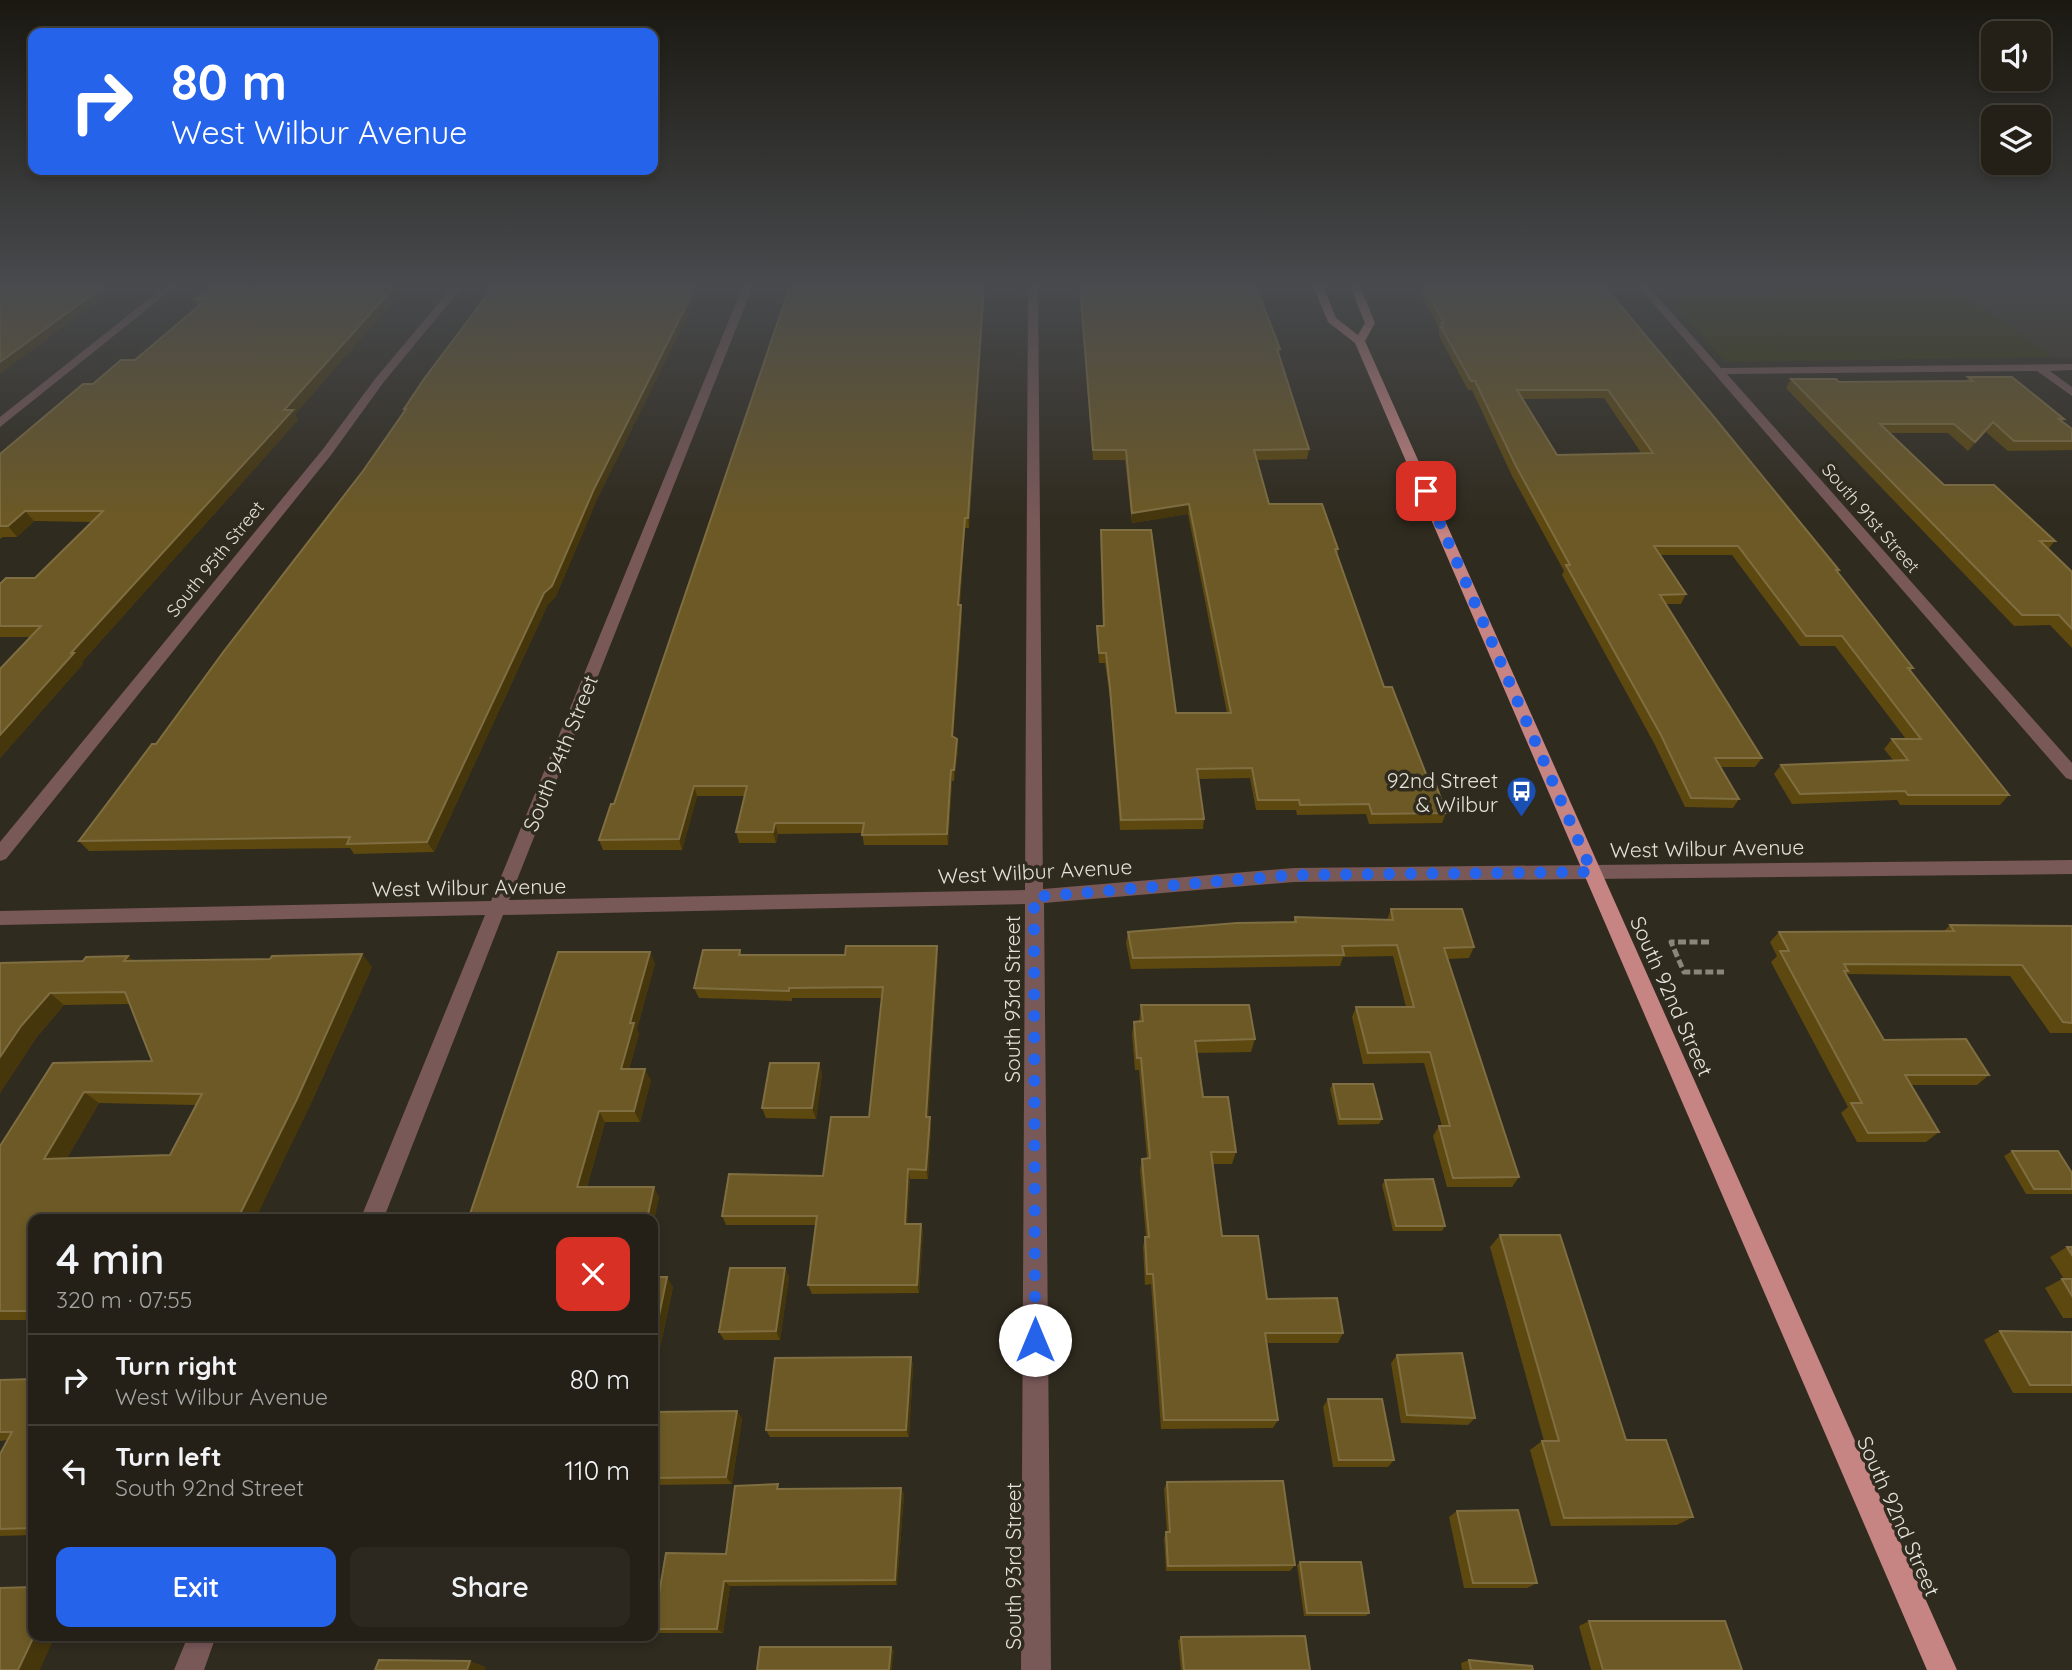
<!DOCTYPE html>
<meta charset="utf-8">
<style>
:root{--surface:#242017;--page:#2c2820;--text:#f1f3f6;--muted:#a3a3a1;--line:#413e36;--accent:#2563eb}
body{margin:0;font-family:Quicksand,sans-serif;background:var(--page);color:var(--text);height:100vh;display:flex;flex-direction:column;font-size:26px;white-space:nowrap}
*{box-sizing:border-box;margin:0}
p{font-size:23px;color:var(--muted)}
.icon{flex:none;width:38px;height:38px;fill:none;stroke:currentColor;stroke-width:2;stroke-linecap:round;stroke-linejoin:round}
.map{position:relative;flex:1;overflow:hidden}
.panel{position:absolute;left:28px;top:1214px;width:630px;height:427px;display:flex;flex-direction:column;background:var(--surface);border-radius:14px;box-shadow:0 4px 10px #0003,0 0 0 2px var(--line)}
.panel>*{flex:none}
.top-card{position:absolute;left:28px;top:28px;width:630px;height:147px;border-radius:14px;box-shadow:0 4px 10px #0003,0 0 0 2px var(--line);background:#2563eb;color:#fff;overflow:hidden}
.fabs{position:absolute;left:1981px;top:21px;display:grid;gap:14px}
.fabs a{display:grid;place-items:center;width:70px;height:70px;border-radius:14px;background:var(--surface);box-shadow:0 4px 10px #0003,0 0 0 2px var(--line);font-size:35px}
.pin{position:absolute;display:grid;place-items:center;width:60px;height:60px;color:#fff;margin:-30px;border-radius:14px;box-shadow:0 4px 10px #0006}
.me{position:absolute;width:77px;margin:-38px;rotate:0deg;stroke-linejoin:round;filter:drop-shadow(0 0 5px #0008)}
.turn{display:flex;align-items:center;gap:24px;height:147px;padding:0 28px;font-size:32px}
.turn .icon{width:91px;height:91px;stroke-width:2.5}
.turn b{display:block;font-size:49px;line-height:60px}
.round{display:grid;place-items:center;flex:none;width:74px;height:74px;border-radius:14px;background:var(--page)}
.headline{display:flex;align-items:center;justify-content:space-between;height:119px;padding:0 28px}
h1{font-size:42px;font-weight:600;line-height:52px}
.button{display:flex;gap:14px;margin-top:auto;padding:14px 28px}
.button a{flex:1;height:80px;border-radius:14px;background:var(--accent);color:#fff;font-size:28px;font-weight:600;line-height:80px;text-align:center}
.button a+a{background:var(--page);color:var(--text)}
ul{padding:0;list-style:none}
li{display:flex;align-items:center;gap:21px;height:91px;padding:0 28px;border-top:2px solid var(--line)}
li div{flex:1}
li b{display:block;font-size:26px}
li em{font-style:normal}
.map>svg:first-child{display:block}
.built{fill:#3b3422}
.green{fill:#37380a}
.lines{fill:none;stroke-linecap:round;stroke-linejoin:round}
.path{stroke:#8a867c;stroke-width:5;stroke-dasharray:8 3.5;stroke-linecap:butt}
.minor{fill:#795858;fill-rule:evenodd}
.major{fill:#c68483;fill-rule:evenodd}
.wall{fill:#5d480f;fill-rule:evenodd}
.shaded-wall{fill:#45360c}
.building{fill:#6c5925;stroke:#7f6e41;stroke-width:2;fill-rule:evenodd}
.route{stroke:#2563eb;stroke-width:12;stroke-dasharray:0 21.6}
.labels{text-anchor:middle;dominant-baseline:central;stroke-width:7;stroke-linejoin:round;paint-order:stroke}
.far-street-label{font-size:18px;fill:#e5e1da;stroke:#302b1f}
.street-label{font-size:21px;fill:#e5e1da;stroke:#302b1f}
.poi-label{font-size:21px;fill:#e5e1da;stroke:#302b1f;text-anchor:end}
</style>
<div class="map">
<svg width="2072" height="1670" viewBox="0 0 2072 1670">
<rect width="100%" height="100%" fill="#302b1f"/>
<path class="built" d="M1953,286H2072V357H2052Z"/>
<path class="green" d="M1656,286H1953L2052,357L1725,362Z"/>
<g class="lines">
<path class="path" d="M1709,942H1671L1684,972H1724"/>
<path class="minor" d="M165,286H176L0,427V417Z
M453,286H463L383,383L331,455L6,859L0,861V842L323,449L375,379Z
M743,286H753L509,900L1025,890L1028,286H1038L1043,889L1294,868L2072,860V874L1294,882L1044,903L1051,1670H1021L1025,904L503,915L383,1220H360L485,915L0,925V911L491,901Z
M1638,286H1648L1721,368L2072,364V370L2050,371L2072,387V396L2037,371L1727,374L2072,763V780L2066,778Z
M188,1636H216L204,1670H174Z"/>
<path class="major" d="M1313,286H1323L1336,318L1358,335L1365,323L1350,286H1360L1375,323L1365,341L1957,1670H1927L1355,343L1328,322Z"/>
</g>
<path class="wall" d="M211,286H407L295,414L298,420L82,662L83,664L0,758V669L30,637H0V584L35,578L92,522L34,521L17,537H3L0,539V454L93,384L135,360L199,306L195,299Z
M864,286H985L969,528H965L960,605L962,615L953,737L957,739L958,750L954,781H952L948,845H864L862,833L778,834L776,843H739L736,832L745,796H697L682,850H603L599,840L614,804Z
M1079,286H1256L1280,349L1279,356L1309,449L1307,459L1256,460L1269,504L1338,549L1337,556L1384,687L1428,779L1446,813L1442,823L1369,824L1366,814L1297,815L1296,810H1256L1250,778L1198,779L1204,819L1203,829L1120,830L1110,698L1105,663H1099L1097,636V626H1103L1101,530L1176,713H1227L1188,514L1132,523L1125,460H1093Z
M1416,286H1604L1839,570L1838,572L1913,668L1911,671L2009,795L2000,805H1900L1897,800L1792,804L1774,774L1781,765L1893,760L1884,749L1892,739H1906L1835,646H1800L1732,555H1660L1686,594L1681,604H1666L1762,758L1755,767H1721L1739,799L1733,808L1685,807L1655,745L1562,575L1564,571L1512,476L1472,390H1468L1439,336V328ZM1604,398L1642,454L1557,455L1522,399Z
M688,315L597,499L556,596L548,604L434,852L354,854L350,848L89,851L79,841L156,744L363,471L405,411L404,409Z
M1968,377L2064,419L2062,421L2072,429V450L2008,451L1986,432L1968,451L1948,433H1890L1944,485L2055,541L2048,549L2072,572V648L2050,625L2014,626L1786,388L1791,379L1839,382L1966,381Z
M1391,909L1474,947L1469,958L1447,959L1519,1177L1512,1187H1447L1433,1136L1439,1126H1442L1424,1063L1363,1064L1352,1017L1356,1007H1406L1393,956L1343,957L1340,966L1131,969L1126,943L1128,932L1293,922L1295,917L1387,920Z
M1950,925L2072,926V1033H2050L2010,976L1846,974L1884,1040L1989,1075L1977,1085H1911L1939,1132L1926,1142H1857L1841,1113L1848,1107L1771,962L1777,956L1770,942L1779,932L1944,931Z
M937,946L938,956L928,1117L931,1127L928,1179H910L907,1224H921L923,1232L919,1293L812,1294L808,1285L816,1225H726L722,1216L823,1176L869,1117L882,998H792V1001L699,998L694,988L740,950L742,955H845Z
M128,956L134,961L372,967L308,1110L33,1220V1320H0V1146L53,1063L152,1061L130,1004L64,1005L36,1038L0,1093V963L83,961ZM99,1103L196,1105L170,1155L67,1158Z
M655,963L637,1029L639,1034L629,1069L651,1080L640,1122H605L587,1187L659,1197L653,1220H468Z
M1141,1005L1255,1039L1251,1052L1197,1053L1203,1097L1236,1152L1232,1164H1213L1222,1236L1267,1299L1343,1333L1338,1343H1267L1278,1420L1273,1428L1161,1429L1151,1284L1145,1285L1143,1247L1145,1237H1146L1140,1170L1142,1159L1147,1158L1139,1070H1135L1132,1034L1134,1022H1139Z
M819,1063L822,1074L816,1119L766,1118L762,1108Z
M1333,1084L1382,1119L1379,1124L1338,1125L1330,1089Z
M2012,1151L2072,1173V1194H2026L2004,1156Z
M1385,1180L1445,1226L1442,1231H1393L1382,1185Z
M1500,1235L1626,1440L1693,1517L1677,1525L1551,1526L1530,1450L1542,1441H1544L1490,1247Z
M2067,1247H2072V1318H2063L2045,1288L2062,1279H2064L2050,1257Z
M785,1268L789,1277L780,1340H724L719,1332Z
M653,1277L673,1287L660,1348H653Z
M2000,1331L2072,1332V1393H2013L1984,1340Z
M1397,1355L1475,1418L1468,1425L1401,1423L1391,1363Z
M911,1357L913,1366L909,1437H770L766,1430Z
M33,1379V1535L0,1536V1454L7,1440L0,1441V1380Z
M1328,1399L1394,1460L1388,1467H1333L1323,1407Z
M737,1411L742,1419L732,1484L653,1485V1412Z
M1167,1482L1295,1565L1290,1571H1166L1164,1538L1166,1532H1167L1164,1489Z
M901,1488L904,1494L897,1585L730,1586L723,1633H659L653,1629L726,1554L781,1489Z
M1457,1511L1537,1583L1527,1588H1464L1449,1517Z
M1300,1562L1369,1613L1366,1616H1304L1297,1565Z
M1589,1621L1742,1670H1591L1579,1626Z
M513,1636H592V1638L523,1640Z
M1181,1637L1310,1670H1181L1178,1641Z
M1469,1660L1533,1670H1462L1461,1663Z"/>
<path class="shaded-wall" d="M104,286H119L0,374V362Z
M395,286H407L295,414L298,420L82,662L83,664L0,758V735L284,410Z
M694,286H700L688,315L597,499L556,596L548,604L434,852L427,842L544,593Z
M984,286H985L969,528L968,518Z
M1993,422L1986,432L1968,451L1975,442Z
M1189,504L1188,514L1132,523V513Z
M25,511L34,521L17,537L8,526Z
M965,518V528L959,615L958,605Z
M961,605L962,615L953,747L952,736Z
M957,739L958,750L954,781V770Z
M951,770L952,781L948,845L947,834Z
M694,786L697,796L682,850L679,839Z
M775,823L778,834L776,843L773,832Z
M937,946L938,956L928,1127L926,1117Z
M650,952L655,963L637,1029L639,1034L626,1079L621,1069L630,1023Z
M362,954L372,967L308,1110L255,1220H237Z
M128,956L141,968L124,961Z
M50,993L64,1005L36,1038L0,1093V1057L21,1026Z
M819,1063L822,1074L816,1119L812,1108Z
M645,1069L651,1080L640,1122L634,1111Z
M84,1092L99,1103L60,1170L44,1159Z
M599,1111L605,1122L584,1197L577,1187Z
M930,1117L931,1127L928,1179L926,1170Z
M908,1169L910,1179L907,1233L905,1224Z
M654,1187L659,1197L653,1228V1220H647V1219Z
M921,1224L923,1232L919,1293L917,1285Z
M785,1268L789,1277L780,1340L776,1331Z
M667,1277L673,1287L660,1348L654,1340Z
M911,1357L913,1366L909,1437L906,1430Z
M737,1411L742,1419L732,1484L726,1477Z
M901,1488L904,1494L897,1585L895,1580Z
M724,1581L730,1586L723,1633L717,1629Z
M34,1636H55L40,1670H18Z
M891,1647L894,1651L892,1670H889Z
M470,1661L486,1667L485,1670H467Z"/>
<path class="building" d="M0,286H104L0,362Z
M211,286H395L284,410H293L71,653H74L0,735V669L41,626H0V584L6,578H35L103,511H25L8,526H0V454L83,384H93L121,360H135L207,299H195Z
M494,286H694L686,306L594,489L552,586L544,593L427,842L347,844L350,837L79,841L152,744H156L224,651L363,471L406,409H404L424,379Z
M790,286H984L968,518H965L958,605H961L952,736L957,739L954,770H951L947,834L862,835L864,823H775L773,832H736L747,786H694L679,839L599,840L611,804H614Z
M1080,286H1256L1280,349H1277L1309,449L1254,450L1269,504H1322L1338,549H1335L1384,687H1392L1428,779H1434L1446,813L1372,814L1369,804L1300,805L1299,800H1258L1252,768L1197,769L1204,819L1121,820L1110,688L1106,653H1099L1097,626H1104L1101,530H1151L1176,713H1231L1189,504L1132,513L1126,450H1093Z
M1423,286H1604L1714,417L1839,570H1836L1913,668H1908L2009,795H1908L1905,791L1800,794L1781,765L1908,760L1892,739H1921L1842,636H1806L1738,546H1654L1686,594L1660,595L1762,758H1715L1739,799L1691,798L1661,735L1566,565H1570L1516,466L1475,381H1471L1441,327H1443L1441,323H1444ZM1517,390H1608L1653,453L1557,455Z
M1968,377H2012L2064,419H2059L2072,429V441H2014L1993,422L1975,442L1954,424H1880L1944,485H1994L2055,541H2040L2072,572V629L2059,615H2022L1791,379H1836L1839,382L1973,381Z
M1391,909H1462L1474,947L1444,948L1519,1177L1453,1178L1439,1126H1450L1430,1052L1368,1053L1356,1007H1414L1397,945L1342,946L1344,955L1133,958L1128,932L1237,923L1296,922L1295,917L1393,920Z
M1950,925L2072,926V1023L2063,1022L2022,965L1844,964L1848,971H1844L1884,1040L1966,1039L1989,1075H1905L1939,1132L1868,1133L1851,1103H1862L1780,951H1789L1779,932L1954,931Z
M846,946H937L926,1117H930L926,1170L908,1169L905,1224H921L917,1285H808L817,1216H722L729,1174L823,1176L831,1117H869L883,987L789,988V991L694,988L703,950H740L739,955H845Z
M558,952H650L630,1023H634L621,1069H645L634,1111H599L577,1187H654L647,1219L468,1220Z
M362,954L297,1099L237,1220H33V1311H0V1146L53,1063L152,1061L125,992L50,993L21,1026L0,1057V963L83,961L86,957L128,956L124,961L270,959L272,956ZM84,1092L202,1094L170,1155L44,1159Z
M1141,1005H1249L1255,1039L1195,1041L1203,1097H1228L1236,1152H1211L1222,1236H1258L1267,1299L1337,1298L1343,1333H1265L1278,1420H1164L1153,1274H1147L1145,1237H1149L1142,1159L1150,1158L1141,1058H1137L1134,1022L1143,1021Z
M770,1063H819L812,1108H762Z
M1333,1084H1373L1382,1119H1340Z
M2012,1151H2058L2072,1173V1189H2034Z
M1433,1179L1445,1226H1396L1385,1180Z
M1500,1235H1560L1626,1440H1666L1693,1517L1564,1518L1542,1441H1559Z
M2067,1247H2072V1255Z
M730,1268H785L776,1331L719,1332Z
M653,1277H667L654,1340H653Z
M2062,1279H2072V1296Z
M2000,1331L2072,1332V1385H2030Z
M1462,1353L1475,1418L1407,1415L1397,1355Z
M911,1357L906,1430H766L775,1358Z
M33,1379V1528L0,1529V1454L12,1432H0V1380Z
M1328,1399H1382L1394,1460H1339Z
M737,1411L726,1477L653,1478V1412Z
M1283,1481L1295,1565L1168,1566L1166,1532H1170L1167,1482Z
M778,1484L777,1489L901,1488L895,1580L724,1581L717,1629H653L666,1553L726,1554L735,1486Z
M1518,1510L1537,1583H1473L1457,1511Z
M1300,1562H1361L1369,1613H1307Z
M33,1587L34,1636L18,1670H0V1588Z
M1589,1621H1725L1742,1670H1603Z
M1305,1636L1310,1670H1184L1181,1637Z
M760,1647H891L889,1670H757Z
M379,1660L470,1661L467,1670H375Z
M1469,1660L1532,1666L1533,1670H1471Z"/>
<linearGradient id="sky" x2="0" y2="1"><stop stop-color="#1a1811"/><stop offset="0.55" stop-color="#484a4d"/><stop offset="1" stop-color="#484a4d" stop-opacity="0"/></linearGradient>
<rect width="2072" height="519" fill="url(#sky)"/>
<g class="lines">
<path class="route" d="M1035,1340L1034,897L1294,875L1592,872L1426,491"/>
</g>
<defs>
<symbol id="bus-pin" viewBox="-11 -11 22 30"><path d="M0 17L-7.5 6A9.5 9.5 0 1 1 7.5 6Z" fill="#1a4fb4" stroke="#302b1f"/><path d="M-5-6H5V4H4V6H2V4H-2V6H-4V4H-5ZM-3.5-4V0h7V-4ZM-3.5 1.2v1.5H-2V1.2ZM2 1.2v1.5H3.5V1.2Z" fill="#fff"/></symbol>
</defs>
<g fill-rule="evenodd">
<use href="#bus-pin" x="1504" y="774" width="35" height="47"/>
</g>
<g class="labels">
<g class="far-street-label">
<text transform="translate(1871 518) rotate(49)">South 91st Street</text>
<text transform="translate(215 559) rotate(-51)">South 95th Street</text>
</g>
<g class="street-label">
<text transform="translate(560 753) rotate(-68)">South 94th Street</text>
<text transform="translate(1707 848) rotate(-1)">West Wilbur Avenue</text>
<text transform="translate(1035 871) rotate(-3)">West Wilbur Avenue</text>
<text transform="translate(469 887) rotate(-1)">West Wilbur Avenue</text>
<text transform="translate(1672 996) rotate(66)">South 92nd Street</text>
<text transform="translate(1012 999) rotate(-90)">South 93rd Street</text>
<text transform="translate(1899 1516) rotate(66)">South 92nd Street</text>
<text transform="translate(1013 1566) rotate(-90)">South 93rd Street</text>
</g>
<g class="poi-label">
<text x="1498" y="780">92nd Street<tspan x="1498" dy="24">&amp; Wilbur</tspan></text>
</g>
</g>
</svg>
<div class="fabs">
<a><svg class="icon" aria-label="sound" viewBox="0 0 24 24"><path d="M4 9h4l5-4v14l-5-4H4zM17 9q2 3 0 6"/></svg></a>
<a><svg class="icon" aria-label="layers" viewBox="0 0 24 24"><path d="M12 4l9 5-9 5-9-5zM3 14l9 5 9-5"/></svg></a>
</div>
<div class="pin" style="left:1426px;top:491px;background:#d93025"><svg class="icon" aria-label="arrive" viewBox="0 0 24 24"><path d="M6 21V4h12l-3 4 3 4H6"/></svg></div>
<svg class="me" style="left:1035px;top:1340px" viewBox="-20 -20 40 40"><circle r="19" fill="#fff"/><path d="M0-13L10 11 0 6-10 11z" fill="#2563eb"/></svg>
<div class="top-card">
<div class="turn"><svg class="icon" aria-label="right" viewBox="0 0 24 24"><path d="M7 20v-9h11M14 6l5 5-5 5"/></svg><div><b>80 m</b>West Wilbur Avenue</div></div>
</div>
<section class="panel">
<div class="headline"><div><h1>4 min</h1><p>320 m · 07:55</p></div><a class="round" style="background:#d93025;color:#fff"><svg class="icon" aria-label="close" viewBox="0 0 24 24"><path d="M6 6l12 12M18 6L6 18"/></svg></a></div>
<ul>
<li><svg class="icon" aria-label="right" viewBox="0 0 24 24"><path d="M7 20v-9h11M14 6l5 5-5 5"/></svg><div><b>Turn right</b><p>West Wilbur Avenue</p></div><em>80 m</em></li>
<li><svg class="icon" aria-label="left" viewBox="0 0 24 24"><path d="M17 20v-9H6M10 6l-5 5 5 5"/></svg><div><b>Turn left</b><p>South 92nd Street</p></div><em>110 m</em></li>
</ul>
<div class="button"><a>Exit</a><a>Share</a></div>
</section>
</div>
